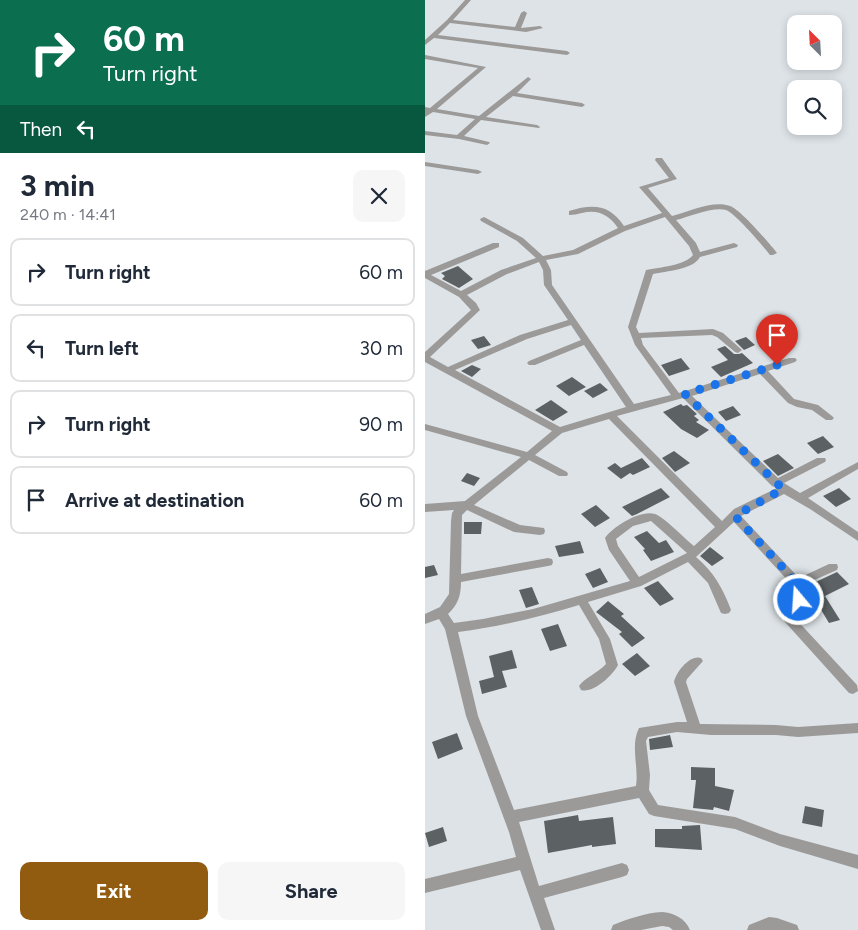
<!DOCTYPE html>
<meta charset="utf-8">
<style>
:root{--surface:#fff;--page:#f6f6f7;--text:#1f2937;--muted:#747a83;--line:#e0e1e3;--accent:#915c10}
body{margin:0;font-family:Figtree,sans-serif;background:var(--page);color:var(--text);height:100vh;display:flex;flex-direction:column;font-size:19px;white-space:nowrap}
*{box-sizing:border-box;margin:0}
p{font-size:16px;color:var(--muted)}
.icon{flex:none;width:28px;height:28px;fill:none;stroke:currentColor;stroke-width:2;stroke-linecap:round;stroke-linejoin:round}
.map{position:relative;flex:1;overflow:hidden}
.sheet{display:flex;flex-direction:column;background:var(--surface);width:425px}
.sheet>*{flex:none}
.banner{background:#0b6e4f;color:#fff;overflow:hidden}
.needle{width:32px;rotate:336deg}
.tools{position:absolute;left:362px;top:15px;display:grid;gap:10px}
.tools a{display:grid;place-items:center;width:55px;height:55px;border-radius:10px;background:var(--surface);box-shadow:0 2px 8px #0003;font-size:25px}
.pin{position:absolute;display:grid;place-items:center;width:42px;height:42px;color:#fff;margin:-51px -21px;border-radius:50% 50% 50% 0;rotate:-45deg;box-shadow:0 0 5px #0007}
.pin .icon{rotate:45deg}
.me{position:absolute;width:55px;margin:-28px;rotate:342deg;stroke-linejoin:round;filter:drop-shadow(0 0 4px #0008)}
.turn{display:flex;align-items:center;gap:18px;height:105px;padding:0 20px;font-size:22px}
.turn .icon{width:65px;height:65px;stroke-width:2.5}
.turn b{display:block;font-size:35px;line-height:42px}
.then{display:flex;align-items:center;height:48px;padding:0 20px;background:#0003;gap:10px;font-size:19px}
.round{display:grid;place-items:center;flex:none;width:52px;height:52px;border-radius:10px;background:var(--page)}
.overview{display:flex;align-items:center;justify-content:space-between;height:85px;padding:0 20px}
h1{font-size:30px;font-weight:700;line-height:38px}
.button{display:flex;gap:10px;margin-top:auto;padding:10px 20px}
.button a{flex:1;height:58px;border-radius:10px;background:var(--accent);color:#fff;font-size:20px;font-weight:700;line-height:58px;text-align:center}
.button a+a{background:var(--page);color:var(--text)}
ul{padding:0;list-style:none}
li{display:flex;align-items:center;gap:15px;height:68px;margin:0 10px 8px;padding:0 10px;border:2px solid var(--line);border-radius:10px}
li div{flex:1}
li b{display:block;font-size:19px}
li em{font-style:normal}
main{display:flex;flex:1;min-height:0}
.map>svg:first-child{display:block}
.building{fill:#5c6164}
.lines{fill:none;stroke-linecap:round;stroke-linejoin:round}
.street{fill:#9c9a98;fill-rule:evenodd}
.route{stroke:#1a73e8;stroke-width:9;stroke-dasharray:0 16.2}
</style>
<main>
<section class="sheet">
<div class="banner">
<div class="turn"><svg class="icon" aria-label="right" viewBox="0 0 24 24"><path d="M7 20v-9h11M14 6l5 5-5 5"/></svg><div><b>60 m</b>Turn right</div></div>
<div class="then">Then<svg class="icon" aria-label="left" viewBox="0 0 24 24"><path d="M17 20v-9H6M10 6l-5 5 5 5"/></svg></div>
</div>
<div class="overview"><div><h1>3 min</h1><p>240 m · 14:41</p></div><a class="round"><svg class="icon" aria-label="close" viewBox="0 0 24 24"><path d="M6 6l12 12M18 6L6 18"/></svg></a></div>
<ul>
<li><svg class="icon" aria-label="right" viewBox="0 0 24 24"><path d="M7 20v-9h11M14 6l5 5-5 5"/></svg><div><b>Turn right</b></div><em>60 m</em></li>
<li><svg class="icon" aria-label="left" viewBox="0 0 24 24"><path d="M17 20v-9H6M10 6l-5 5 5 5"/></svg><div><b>Turn left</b></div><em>30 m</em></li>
<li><svg class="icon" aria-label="right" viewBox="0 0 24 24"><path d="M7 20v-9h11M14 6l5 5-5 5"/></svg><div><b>Turn right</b></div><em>90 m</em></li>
<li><svg class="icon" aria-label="arrive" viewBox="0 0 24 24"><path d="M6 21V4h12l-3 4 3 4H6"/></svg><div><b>Arrive at destination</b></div><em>60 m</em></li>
</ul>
<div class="button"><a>Exit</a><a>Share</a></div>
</section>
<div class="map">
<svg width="433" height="930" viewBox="0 0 433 930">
<rect width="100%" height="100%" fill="#dde3e7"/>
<path class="building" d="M33,266L48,279L34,288L17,279L20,276L16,273Z
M59,336L66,345L53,349L46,340Z
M321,337L330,345L319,350L310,341Z
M300,346L309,354H314L317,353L328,363L296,377L286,367L303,360L292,349Z
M256,358L265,369L244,376L236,365Z
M47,365L56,369L47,377L36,371Z
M147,377L161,387L144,396L131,386Z
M175,383L183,390L168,398L159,391Z
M126,400L143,412L128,421L110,410Z
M256,404L258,406L262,405L272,414L269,416L274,420L271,422L284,430L272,438L256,429L238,412Z
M308,406L316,415L301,421L293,412Z
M398,436L409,447L393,454L382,443Z
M249,451L265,463L250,472L237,458Z
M353,454L369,468L353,476L338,461Z
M217,458L225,467L208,475L205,473L196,479L182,468L190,463L196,468Z
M42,473L55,478L49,486L36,481Z
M236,488L245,497L212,514L207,516L197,507Z
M414,488L426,499L411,507L398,496Z
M171,505L185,518L170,527L156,514Z
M39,522H57L56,534H39Z
M222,531L234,543L241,540L249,552L226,561L218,550L220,549L209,537Z
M155,541L159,553L134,557L130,546Z
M285,547L299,558L287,566L275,556Z
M9,565L13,575L0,578V567Z
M175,568L183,582L168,588L160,574Z
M412,572L424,584L400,596L415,620L404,623L389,598L386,600L381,593L380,587Z
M233,581L249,599L235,606L219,588Z
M107,587L114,604L101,608L94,590Z
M183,601L199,614L196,616L220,638L207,647L194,634L197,632L171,612Z
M133,624L142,646L125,651L116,629Z
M87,650L92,668L77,671L82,687L57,694L54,681L69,677L64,656Z
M212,653L225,666L210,676L197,664Z
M32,733L38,749L13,759L7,742Z
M245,735L248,747L225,750L224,739Z
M266,767L290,768V786L309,790L304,811L289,807L288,810L268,808L271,780H266Z
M380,806L399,810L397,827L377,823Z
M153,815L154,821L188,817L191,844L167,847V845L123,853L119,821Z
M275,825L277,850L230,847V829H257V826Z
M18,827L22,841L4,847L0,833Z"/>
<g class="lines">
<path class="street" d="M40,0H46L28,20L90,27L96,13L99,11L102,13L96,28L115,26L118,28L101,32L25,23L13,35L142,51L145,53L142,55L9,38L0,45V40L22,20Z
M0,55L61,67L12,109L54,116L103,77L106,79L92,93L157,103L160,105L157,107L88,96L61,117L112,125L115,127L114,128L56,120L39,136L64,142L65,143L62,145L34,139L0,135V131L32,135L50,119L8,112L0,117V107L5,108L53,68L0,59Z
M231,158H237L252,179L223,188L247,216C264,212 288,200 305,206C315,209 345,244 352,253L348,255H345C338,246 310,213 301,210C289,206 263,217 251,220L271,243L275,252L309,243L313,245L312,247L275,257C268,270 241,271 228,274L211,327L214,333L288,329L298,333L317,350L313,353L310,352L292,337L287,335L216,338L218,345L254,393L364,358H370L372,360L370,362L343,371L369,399L393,405L407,416L409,418L407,420H401L387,410L372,407L363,403L335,374L267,396L353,478L392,458H400L401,460L400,462L359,483L375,493L433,462V469L383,498L433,532V541L385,509L359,494L316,516L374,578L404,564H412L413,567L412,570L378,585C381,597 376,605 369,615V617L432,685L433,691L428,694L424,693L360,622L357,614C363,603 370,598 367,585L309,522L271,557C289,572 298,589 306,610L304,613L300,614L296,613L283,583L263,562L216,586L163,602L185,639L193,665C188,675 168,694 156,690L154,686C159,678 173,673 181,664L174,639L154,605C114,617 74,627 33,632L53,716L89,810L211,786C214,767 205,746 214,728L252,722H262L249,682C251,672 265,654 276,658L278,661L262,679L261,682L275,724L351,725L373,727L433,723V733L373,737L351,735H286L252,732L223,737L221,741L225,775L224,790L233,805L310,817L355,834L433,855V869L355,846L310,829L229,816L224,814L214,798L94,822L114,886L197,863L202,865L204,870L202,875L197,877L119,898L130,930H116L95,870L0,893V879L91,857L84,832L41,716L20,629L14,619L0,624V614L15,607L24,594L26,521L27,513L29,510L0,512V504L40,501L96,457L0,430V424L102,452L127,431L0,362V352L46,310L34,297L0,278V271L68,243H74V247L6,275L36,291L76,270L111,258L92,241L56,221L55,219L59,217L98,238L118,256L148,250L193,228C184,215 173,209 157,213C152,214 149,215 144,215V211C168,204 184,204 199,226L237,213L214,187L244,178L230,160ZM240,217L264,246L268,255C259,266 235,267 221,270L203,327L210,345L246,395L209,404L127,285L126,270L121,260L153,254L200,231ZM114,262L118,270L119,285L143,320L95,335L23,367L5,357L55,310L51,303L42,295L82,274ZM146,325L156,340L104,361L102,363L104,365H110L159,345L201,407L135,427L30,370L102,339ZM258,398L347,486L352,488L309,509L297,521L192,416ZM184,419L290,527L269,546C260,539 239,517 230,514C216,509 187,527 180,538L184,550L205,581L108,609L58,619L29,623L23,614C33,605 36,595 36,582L123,566L127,565L128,562L127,559L123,558L36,574L37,515L42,510L89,532L115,535L119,534L120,531L119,528L95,525L49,505L104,460L134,476H142L143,474L142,472L110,455L137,433ZM226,521L262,553L214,577L193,546L191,539L208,526Z
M0,162L53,170L57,172L53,174L0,166Z
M237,912C249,913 260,918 265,930H248L244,927L237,926L216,930H186L188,925C203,919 220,913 237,912Z
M344,917L352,918L372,925L374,930H322L324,925Z"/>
</g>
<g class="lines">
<path class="route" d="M352,365L260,394L358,489L310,516L372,583L375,594L374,600"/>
</g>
</svg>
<div class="tools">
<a><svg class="needle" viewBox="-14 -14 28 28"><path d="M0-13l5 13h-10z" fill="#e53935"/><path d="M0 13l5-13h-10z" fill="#747a83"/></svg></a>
<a><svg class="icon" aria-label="search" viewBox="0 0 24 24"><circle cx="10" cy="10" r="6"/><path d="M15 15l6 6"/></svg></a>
</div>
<div class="pin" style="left:352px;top:365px;background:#d93025"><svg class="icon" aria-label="arrive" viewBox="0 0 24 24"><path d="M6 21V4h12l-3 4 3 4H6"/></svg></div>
<svg class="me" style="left:374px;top:600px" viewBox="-20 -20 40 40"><circle r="17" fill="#1a73e8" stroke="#fff" stroke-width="3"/><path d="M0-11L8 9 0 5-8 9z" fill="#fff"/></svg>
</div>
</main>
